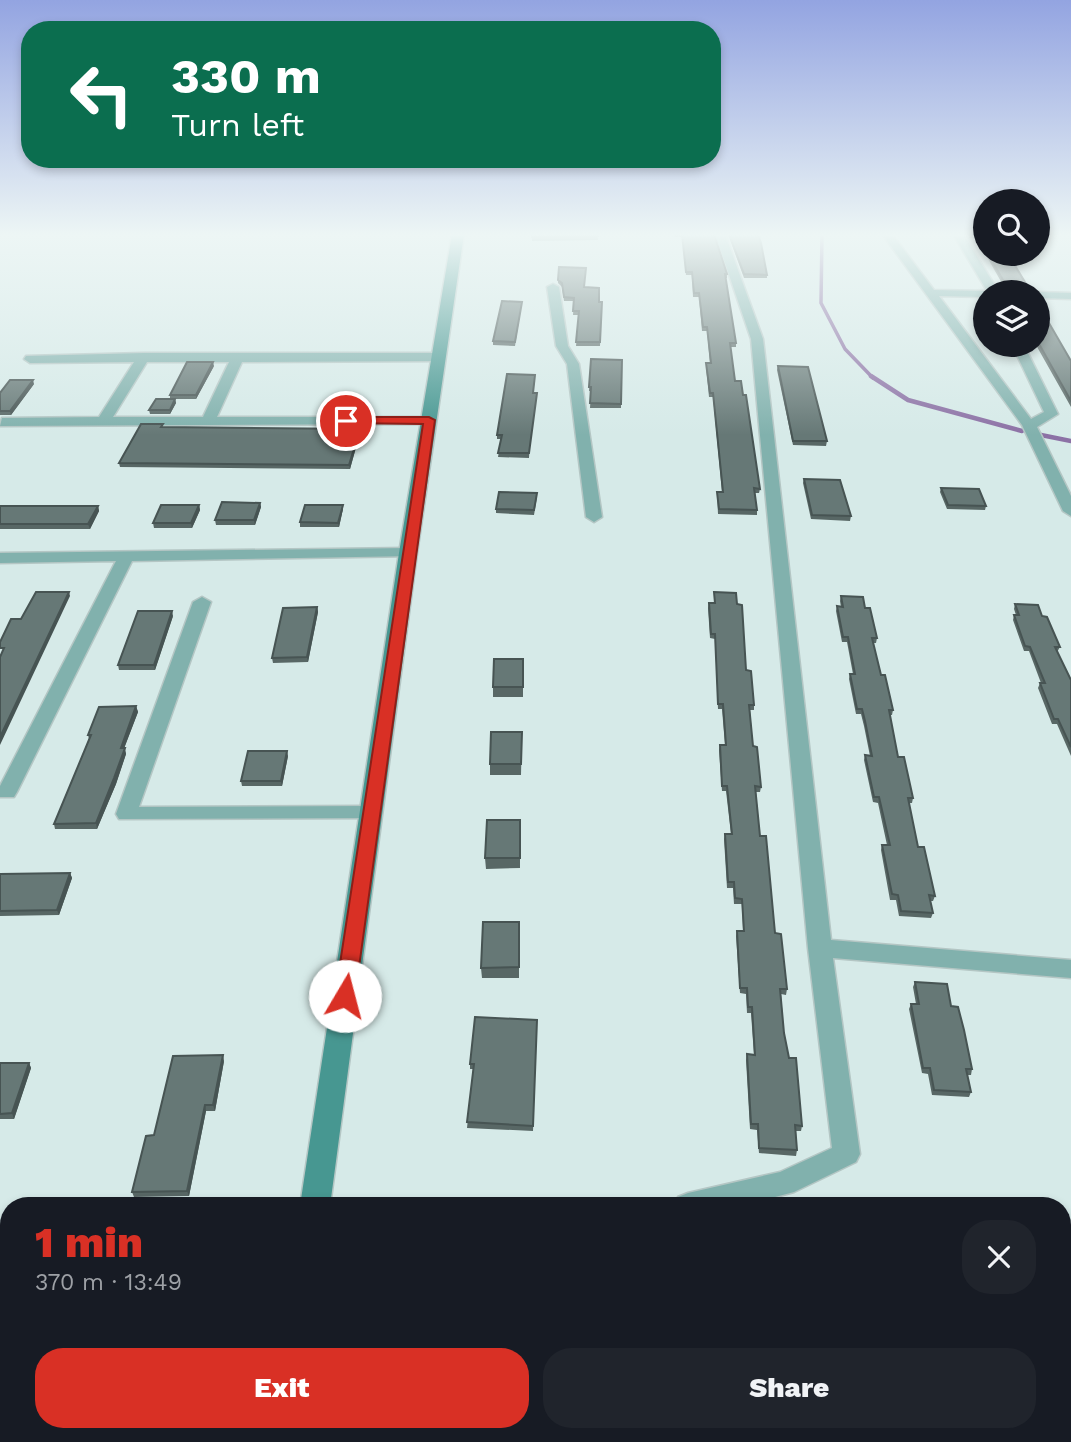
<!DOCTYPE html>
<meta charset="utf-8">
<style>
:root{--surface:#171b24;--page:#20242c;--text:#f1f3f6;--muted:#9ea1a6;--accent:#d93025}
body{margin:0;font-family:"Work Sans",sans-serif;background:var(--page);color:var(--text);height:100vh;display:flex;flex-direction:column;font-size:26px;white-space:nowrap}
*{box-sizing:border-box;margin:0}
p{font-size:23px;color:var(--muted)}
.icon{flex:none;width:38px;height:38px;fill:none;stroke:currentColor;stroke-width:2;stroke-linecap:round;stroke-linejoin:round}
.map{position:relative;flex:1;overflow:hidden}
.side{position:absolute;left:0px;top:1197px;width:1071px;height:245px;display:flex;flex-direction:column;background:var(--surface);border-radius:28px 28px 0 0;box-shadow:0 4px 10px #0003}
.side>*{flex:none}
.guide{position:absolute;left:21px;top:21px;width:700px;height:147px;border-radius:28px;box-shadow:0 4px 10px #0003;background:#0b6e4f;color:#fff;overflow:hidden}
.buttons{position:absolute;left:973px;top:189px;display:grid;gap:14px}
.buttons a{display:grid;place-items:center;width:77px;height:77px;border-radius:50%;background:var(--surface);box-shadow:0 4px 10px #0003;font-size:35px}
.pin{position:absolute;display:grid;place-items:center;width:60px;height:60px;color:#fff;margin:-30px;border:4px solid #fff;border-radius:50%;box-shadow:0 2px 7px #0007}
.me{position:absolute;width:77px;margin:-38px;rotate:8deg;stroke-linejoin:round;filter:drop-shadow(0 0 5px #0008)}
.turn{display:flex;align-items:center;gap:24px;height:147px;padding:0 35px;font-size:32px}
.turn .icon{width:91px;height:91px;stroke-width:2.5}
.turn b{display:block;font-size:49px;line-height:60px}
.round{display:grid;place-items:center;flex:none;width:74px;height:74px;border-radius:28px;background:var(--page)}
.headline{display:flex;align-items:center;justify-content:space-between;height:119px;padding:0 35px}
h1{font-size:42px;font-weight:800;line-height:52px;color:var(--accent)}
.primary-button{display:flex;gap:14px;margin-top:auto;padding:14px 35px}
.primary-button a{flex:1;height:80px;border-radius:28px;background:var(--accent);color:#fff;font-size:28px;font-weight:800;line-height:80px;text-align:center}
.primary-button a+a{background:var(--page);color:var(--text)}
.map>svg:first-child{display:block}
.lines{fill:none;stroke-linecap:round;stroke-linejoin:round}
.stream-far1{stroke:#8c71a5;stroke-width:3.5}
.stream{stroke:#8c71a5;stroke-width:4.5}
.street-casing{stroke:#b4c6c4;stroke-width:3}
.secondary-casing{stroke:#b4c6c4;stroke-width:3}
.street{fill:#81b1ad;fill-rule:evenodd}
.secondary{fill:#479791;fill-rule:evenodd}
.wall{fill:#586765}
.shaded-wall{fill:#475453}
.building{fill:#667876;stroke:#475453;stroke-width:2}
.route{fill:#d93025;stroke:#8d1f18;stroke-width:2}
</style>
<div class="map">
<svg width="1071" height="1442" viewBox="0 0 1071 1442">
<rect width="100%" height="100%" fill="#d6eae8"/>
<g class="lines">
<path class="stream-far1" d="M822,234L821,303L845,349L873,378"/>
<path class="stream" d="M871,376L908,400L1022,431
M1041,435L1071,441"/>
<defs>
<path id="street" d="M715,234H725L763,339L831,940L1071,960V978L833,958L860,1154L856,1162L794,1192L742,1206H674L678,1197L688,1193L780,1172L832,1148L808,948L751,339Z
M882,234H892L934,290L987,291L953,234H963L999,292H985V297L939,296L1031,419L1044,412L1012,345H1024L1058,414L1037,427L1071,496V516L1063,511L1022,425Z
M553,284L559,287L568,346L579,364L602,517L594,522L586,517L567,364L556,346L547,287Z
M1035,292H1038L1071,293V299L1038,298V292Z
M144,353H439L445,357L439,361L242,362L217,417H434L436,420L429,424L0,426L2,418L99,417L134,362L30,363L24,359L26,356ZM147,362H229L203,417H113Z
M408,548L414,550L416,553L414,556L132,561L17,792L14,797H0V786L116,561L0,563V553Z
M202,597L211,602L139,807L370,806L377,808L380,813L377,818L119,819L116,814L193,602Z"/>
<path id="secondary" d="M452,234H464L417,553L330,1206H300L399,553Z
M266,1433H302L301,1442H265Z"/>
</defs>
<use href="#street" class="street-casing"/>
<use href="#secondary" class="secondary-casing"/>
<use href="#street" class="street"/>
<use href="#secondary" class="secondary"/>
</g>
<path class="wall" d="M532,234H597L598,240L532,241Z
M674,234H714L727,274V278H726L736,343V347H730L735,381L760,489L759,493H755L757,510V515L718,514L717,492H722L713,397H709L706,367V363H710L707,331H702L699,297H693L692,275H686L682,237H675Z
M728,234H754L767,275V278H744Z
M968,234H985V254H1008L1031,292H1007L987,257L974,238H970Z
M558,280L585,287L599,302H602L600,346H576L579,315H573L574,301H564L562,287L558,283Z
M522,302L515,346L493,345V341Z
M1038,304L1071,361V407L1036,345H1038Z
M591,359L621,404V408H590L591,391H589Z
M214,366L196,399H175L176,403L170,414H150L149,410L170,399V395Z
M778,366L827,441L826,446L793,445L777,370Z
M535,379L533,393L529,458L498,457L501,439H497V435Z
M34,384L11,415H0V393Z
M163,427L360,433L350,469L120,467L119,463Z
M804,479L851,516L850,521L811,519L803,483Z
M941,488L986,506L985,510L947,509L940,492Z
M537,497L534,515L496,513V509Z
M260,503L261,507L255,525H216L215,520Z
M199,505L200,510L192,528H154L153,523Z
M0,506H98L99,511L90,529H0Z
M343,509L339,527H300V522Z
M714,592L746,670L754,705V710H750L753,746L761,787L760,792H756L760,836L775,933L787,989L786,995L781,994L784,1033L802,1126L801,1131H796L797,1150L796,1156L759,1153L757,1130L750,1129L746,1060L747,1054L754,1055L751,1013H747L746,994L740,993L736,936L737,931H743L742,904H734L733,888H727L724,839L725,834H731L726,791H722L719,750L720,745H725L722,709H718L715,639L710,638L708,608L709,603H714Z
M841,596L865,608L877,638L876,643H873L881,675L893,710L892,715H890L898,757L913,798L912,803H909L918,847L935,896L933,901H930L933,913L931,918L899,916L896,900H890L881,850L882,845H887L878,803L873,802L864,760L865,755L870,756L864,726L861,714H856L849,679L850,674H853L847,642H842L836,611L837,606L841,607L840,601Z
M1015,604L1042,616L1060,647L1057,652L1071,680V756L1057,724H1052L1038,688L1040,683H1041L1029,651H1024L1013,620L1014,615H1016L1014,609Z
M317,607L318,612L308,662L273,663L272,658Z
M173,616L155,670H119L118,665Z
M523,659V697H493V687Z
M136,706L138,712L124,748L126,754L116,784L97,829H55L54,824L89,739L88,735Z
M522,732L521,775H490V764Z
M288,756L282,786H242L241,781Z
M520,820V868L486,869L485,858Z
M70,873L72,878L59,915L0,916V874Z
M519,922V978H482L481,968Z
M915,982L951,1006L972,1069L971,1075H967L971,1092L969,1097L932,1095L928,1074L922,1073L909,1009L911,1004H916L913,987Z
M537,1020L533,1131L467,1128L473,1069H470V1064Z
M224,1061L215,1111H206L189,1196L134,1197L132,1192L154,1135Z
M0,1063H29L31,1068L14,1119H0Z
M1062,1249L1071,1267V1341L1062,1322Z
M802,1433H839L842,1442H805Z"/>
<path class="shaded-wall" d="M213,362L214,366L196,399V395Z
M33,380L34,384L11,415L10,411Z
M175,399L176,403L170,414V410Z
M360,429V433L350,469L349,465Z
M260,503L261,507L255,525L254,520Z
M199,505L200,510L192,528L191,523Z
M343,505V509L339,527L338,523Z
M98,506L99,511L90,529L88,524Z
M69,592L70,596L0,745V737Z
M317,607L318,612L308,662L307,657Z
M172,611L173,616L155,670L154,665Z
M136,706L138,712L122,754L121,748Z
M125,748L126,754L116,784L97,829L96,823Z
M287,751L288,756L282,786L281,781Z
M70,873L72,878L59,915L57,910Z
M223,1055L224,1061L215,1111L213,1105Z
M29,1063L31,1068L14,1119L12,1113Z
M205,1105L206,1111L189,1196L187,1191Z
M126,1433H129L127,1442H124Z"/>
<path class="building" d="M532,234H597L598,236L532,237Z
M682,234H714L727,274H725L736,343H730L735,381H741L743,395H746L760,489L754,488L757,510L719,509L717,492H723L713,393H710L706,363H711L707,327H703L699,293H694L692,272H686Z
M729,234H758L761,243L767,275L744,274Z
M971,234H985V250L975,234Z
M988,254H1008L1031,292H1010Z
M559,267L586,268L584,287L599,288V302H602L600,342H576L579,311H573L574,298L564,297L562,283L558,280Z
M502,301L522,302L515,342L493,341Z
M1038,304L1071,361V401L1038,342Z
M591,359L622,360L621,404L590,403L591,387H589Z
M187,362H213L196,395H170Z
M778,366L808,367L827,441H793Z
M507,374L535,375L533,393H537L529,453H498L502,435H497Z
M10,380H33L10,411H0V393Z
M156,399H175L170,410H149Z
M141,424H163L161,427L360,429L349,465L119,463Z
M804,479L840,480L851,516L812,515Z
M941,488L979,489L986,506L948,505Z
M499,492L537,493L534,510L496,509Z
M222,502L260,503L254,520H215Z
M161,505H199L191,523H153Z
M305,505H343L338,523L300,522Z
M0,506H98L88,524H0Z
M36,592H69L0,737V657L4,648H0V642L11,619H21Z
M714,592L736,593L737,604L742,605L746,670L751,671L754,705H749L753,746L757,747L761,787L755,786L760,836H766L775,933L781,934L787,989H780L784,1033L789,1058H796L802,1126L795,1125L797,1150L759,1148L758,1124H751L747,1054L755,1055L752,1007H748L747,988H740L737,931H744L742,899L735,898L734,882H728L725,834H732L727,786H722L720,745H726L723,704H718L715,634H711L709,603H715Z
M841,596L863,597L865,608H870L877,638H872L881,675H885L893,710H889L898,757H904L913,798H908L918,847H924L935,896L929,895L933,913L901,911L898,895L892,894L882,845H890L879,797H874L865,755L872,756L865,721L862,709H857L850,674H855L848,637H843L837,606L843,607Z
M1015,604L1038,605L1042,616L1047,617L1060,647H1055L1071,680V747L1058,719H1054L1040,683H1045L1030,647L1025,646L1014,615H1019Z
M317,607L307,657L272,658L283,608Z
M138,611H172L154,665H118Z
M494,659H523V687H493Z
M136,706L121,748H125L114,778L96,823L54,824L91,735H88L99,707Z
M491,732H522L521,764H490Z
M248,751H287L281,781H241Z
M487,820H520V858H485Z
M70,873L57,910L0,911V874Z
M483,922H519V967L481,968Z
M915,982L947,984L951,1006L958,1007L964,1030L972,1069H966L971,1092L934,1090L930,1068H923L911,1004H919Z
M475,1017L537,1020L533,1126L467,1122L474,1064H470Z
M223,1055L213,1105H205L187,1191L132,1192L146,1136L154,1135L173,1056Z
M0,1063H29L12,1113L0,1114Z
M1062,1249L1071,1267V1330L1062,1311Z
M62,1433H126L124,1442H60Z
M805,1433H839L842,1442H807Z"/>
<linearGradient id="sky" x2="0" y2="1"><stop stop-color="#93a4e1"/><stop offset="0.54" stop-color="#edf6f5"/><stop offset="1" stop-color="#edf6f5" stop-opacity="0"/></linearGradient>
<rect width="1071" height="435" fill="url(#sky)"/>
<path class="route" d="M346,417H429L435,420L355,996L352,1002L345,1004L338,1002L335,996L423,424L342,423V418Z"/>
</svg>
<div class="buttons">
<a><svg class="icon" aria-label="search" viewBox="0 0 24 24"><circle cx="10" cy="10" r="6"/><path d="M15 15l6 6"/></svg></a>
<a><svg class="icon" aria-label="layers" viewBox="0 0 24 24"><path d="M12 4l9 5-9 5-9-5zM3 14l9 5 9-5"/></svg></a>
</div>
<div class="pin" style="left:346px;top:421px;background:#d93025"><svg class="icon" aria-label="arrive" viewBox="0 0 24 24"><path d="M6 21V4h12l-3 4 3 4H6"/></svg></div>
<svg class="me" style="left:345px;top:996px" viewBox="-20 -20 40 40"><circle r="19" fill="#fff"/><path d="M0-13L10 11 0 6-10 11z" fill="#d93025"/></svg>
<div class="guide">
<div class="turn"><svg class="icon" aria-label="left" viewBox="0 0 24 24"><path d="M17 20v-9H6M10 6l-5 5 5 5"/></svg><div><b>330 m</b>Turn left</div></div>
</div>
<section class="side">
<div class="headline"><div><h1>1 min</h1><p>370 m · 13:49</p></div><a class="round"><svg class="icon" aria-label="close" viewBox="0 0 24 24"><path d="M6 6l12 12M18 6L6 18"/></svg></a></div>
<div class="primary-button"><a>Exit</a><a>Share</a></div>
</section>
</div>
